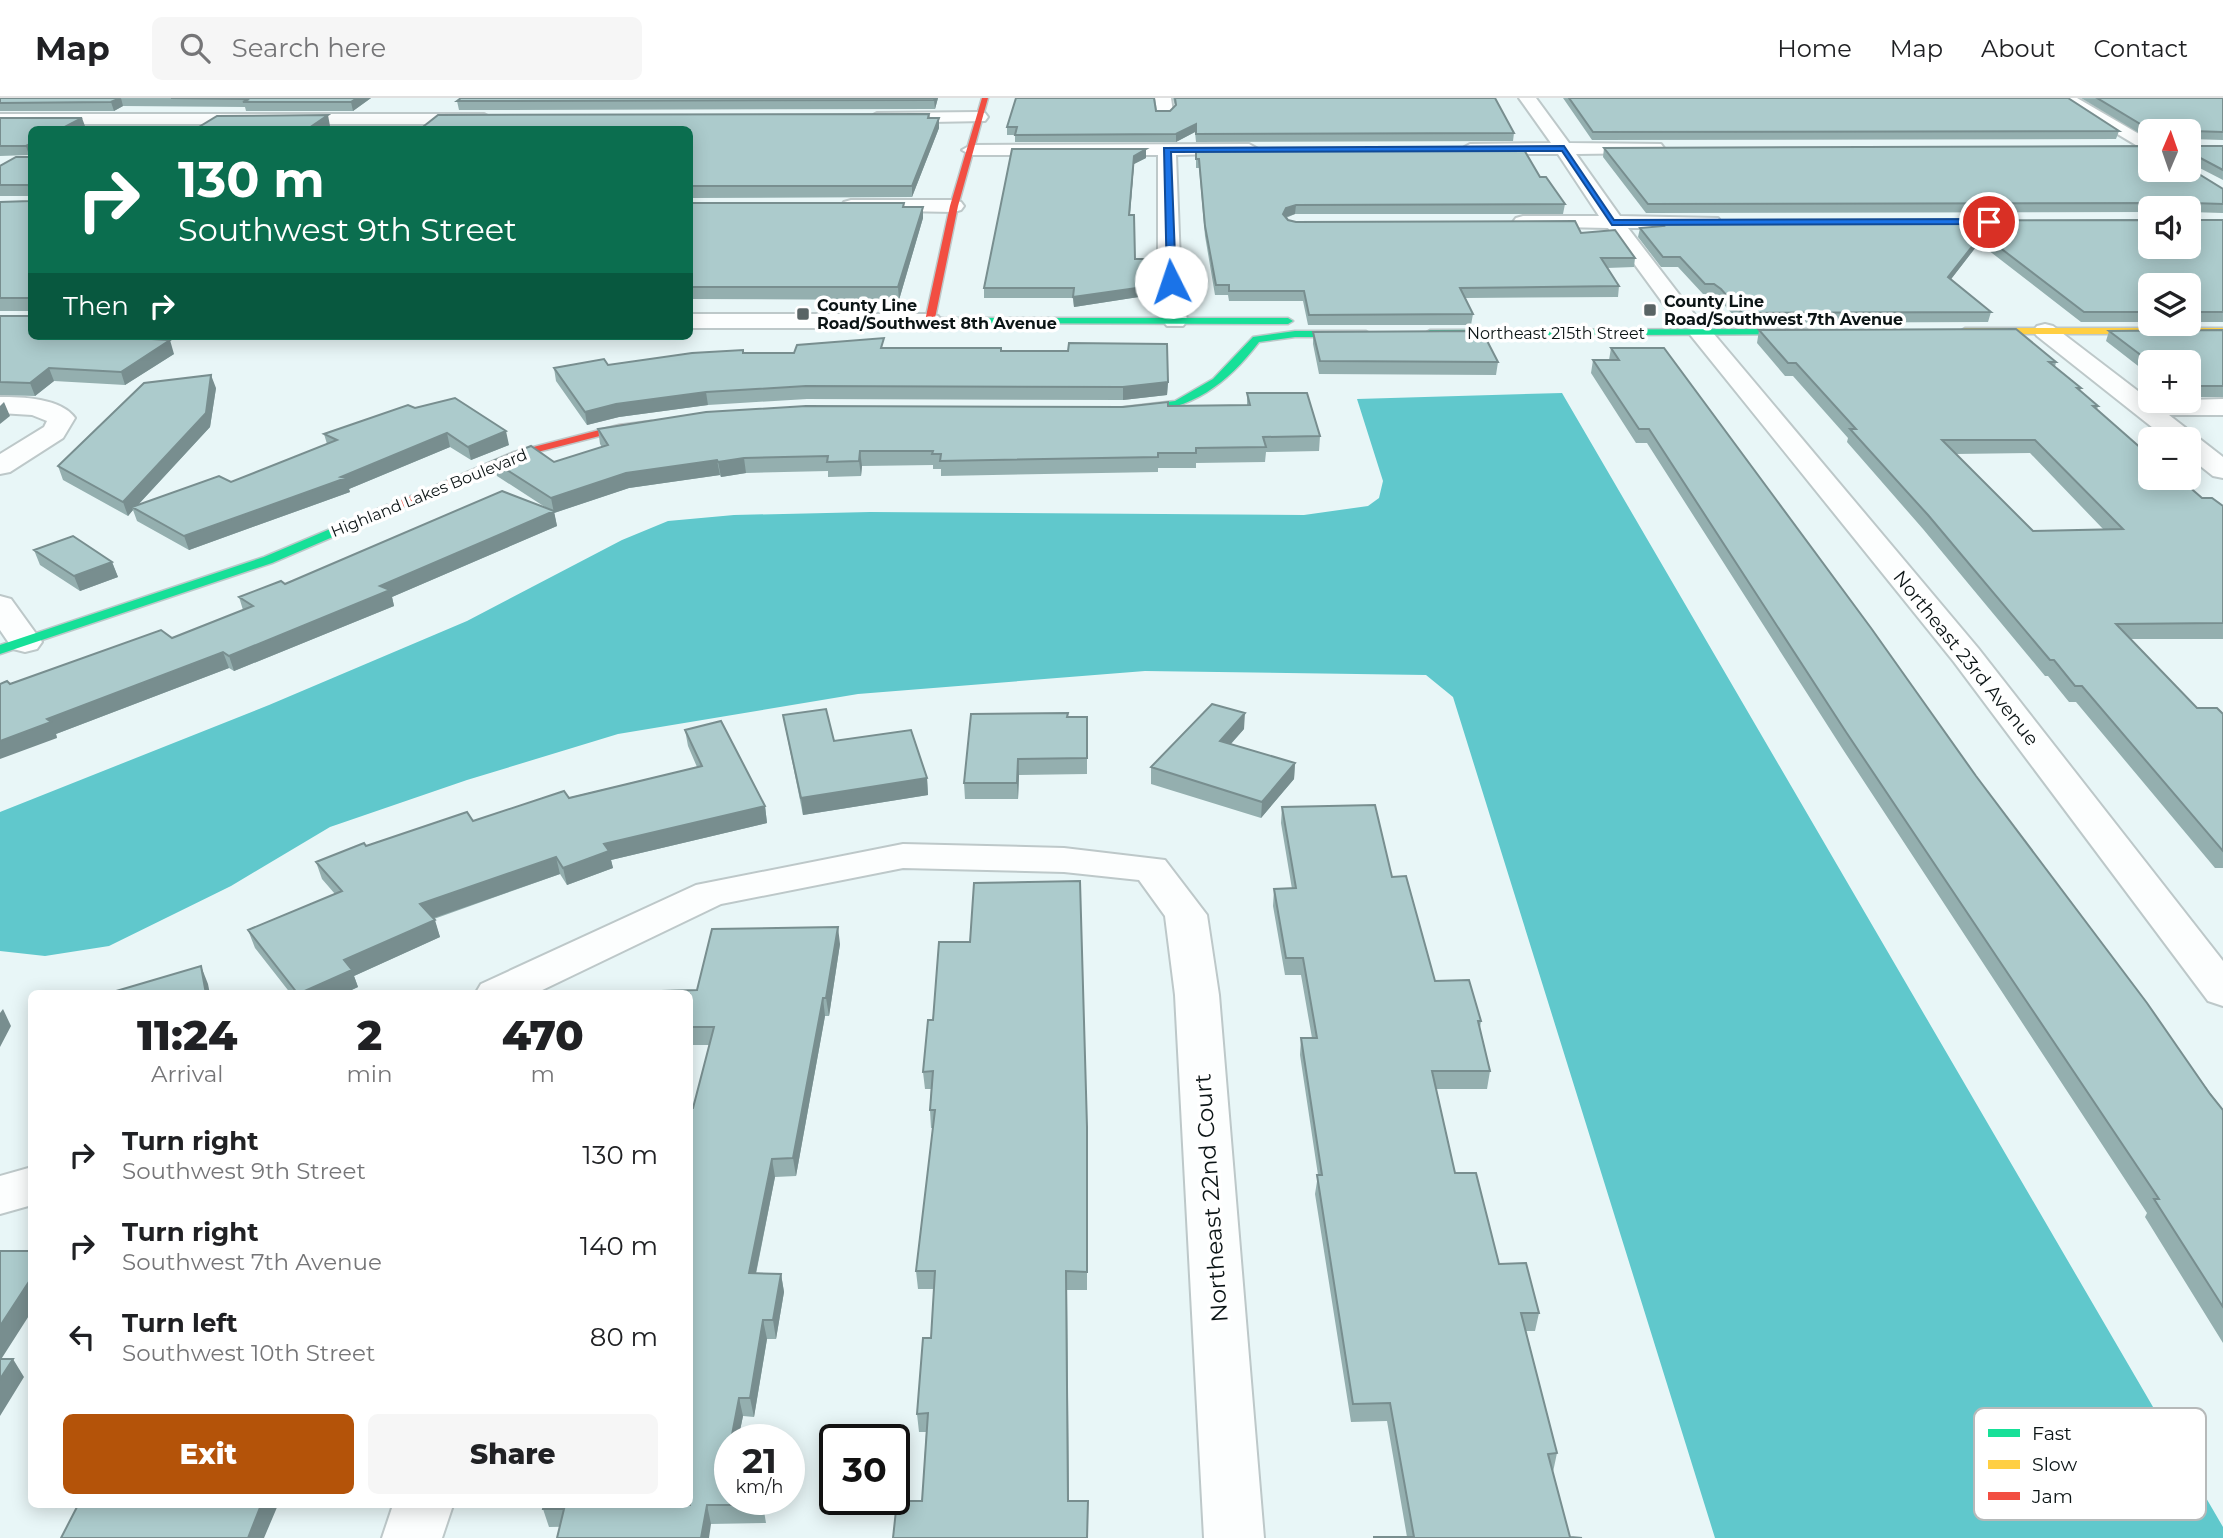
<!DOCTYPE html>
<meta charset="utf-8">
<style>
:root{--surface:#fff;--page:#f6f6f6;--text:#202124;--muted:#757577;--line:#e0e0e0;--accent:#b45309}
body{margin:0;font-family:Montserrat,sans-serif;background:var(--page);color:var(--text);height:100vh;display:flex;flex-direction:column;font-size:26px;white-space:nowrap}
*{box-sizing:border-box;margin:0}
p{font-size:23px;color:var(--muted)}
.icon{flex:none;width:38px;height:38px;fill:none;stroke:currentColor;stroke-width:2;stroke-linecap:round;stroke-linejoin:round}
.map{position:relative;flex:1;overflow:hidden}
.side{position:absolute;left:28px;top:892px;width:665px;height:518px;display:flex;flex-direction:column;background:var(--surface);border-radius:10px;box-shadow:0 4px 18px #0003}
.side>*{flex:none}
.guide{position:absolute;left:28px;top:28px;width:665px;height:214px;border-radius:10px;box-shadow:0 4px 18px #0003;background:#0b6e4f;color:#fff;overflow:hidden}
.needle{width:46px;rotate:2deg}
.tools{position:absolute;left:2138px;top:21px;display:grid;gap:14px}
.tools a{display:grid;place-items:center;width:63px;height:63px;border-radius:10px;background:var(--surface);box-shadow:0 4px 18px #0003;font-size:35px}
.speed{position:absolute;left:714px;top:1326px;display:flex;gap:14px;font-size:35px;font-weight:700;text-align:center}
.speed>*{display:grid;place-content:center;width:91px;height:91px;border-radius:50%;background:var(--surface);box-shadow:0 4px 18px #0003;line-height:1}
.speed small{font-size:18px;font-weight:400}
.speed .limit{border:4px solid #111;border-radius:10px;background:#fff;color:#111}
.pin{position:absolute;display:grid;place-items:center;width:60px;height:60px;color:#fff;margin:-30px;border:4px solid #fff;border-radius:50%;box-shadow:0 2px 7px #0007}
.me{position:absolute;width:77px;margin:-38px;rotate:356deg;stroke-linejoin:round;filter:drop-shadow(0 0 5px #0008)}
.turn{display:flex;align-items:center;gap:24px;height:147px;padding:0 35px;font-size:32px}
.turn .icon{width:91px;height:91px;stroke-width:2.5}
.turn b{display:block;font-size:49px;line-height:60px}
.then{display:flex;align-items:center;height:66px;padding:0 35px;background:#0003;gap:14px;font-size:26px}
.eta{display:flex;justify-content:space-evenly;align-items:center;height:119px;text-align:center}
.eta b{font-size:42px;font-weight:800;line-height:49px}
.primary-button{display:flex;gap:14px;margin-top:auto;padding:14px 35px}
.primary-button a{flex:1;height:80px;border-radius:10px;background:var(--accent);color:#fff;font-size:28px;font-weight:800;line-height:80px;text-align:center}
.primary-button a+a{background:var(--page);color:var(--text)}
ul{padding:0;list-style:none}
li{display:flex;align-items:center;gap:21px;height:91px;padding:0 35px}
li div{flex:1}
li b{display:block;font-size:26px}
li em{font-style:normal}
header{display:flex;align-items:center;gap:42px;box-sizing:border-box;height:98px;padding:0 35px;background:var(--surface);border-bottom:2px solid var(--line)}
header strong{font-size:33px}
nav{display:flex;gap:38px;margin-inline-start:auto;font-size:24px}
.search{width:490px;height:63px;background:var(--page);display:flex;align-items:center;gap:18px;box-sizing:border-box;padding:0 24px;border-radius:10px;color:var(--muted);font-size:26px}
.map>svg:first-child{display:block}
.water{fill:#60c8cc}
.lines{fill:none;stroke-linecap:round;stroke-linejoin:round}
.street-casing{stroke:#bdc8c9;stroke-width:4}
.fast-casing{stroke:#bdc8c9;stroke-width:3}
.slow-casing{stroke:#bdc8c9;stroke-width:3}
.jam-casing{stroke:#bdc8c9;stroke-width:3}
.street{fill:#fcfefe;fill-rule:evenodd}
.fast{fill:#16e098;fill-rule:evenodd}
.slow{fill:#ffcf43;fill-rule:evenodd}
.jam{fill:#f24e42;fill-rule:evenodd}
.wall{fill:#94afaf;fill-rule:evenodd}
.shaded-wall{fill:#788e8f}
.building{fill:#accbcc;stroke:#788e8f;stroke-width:2;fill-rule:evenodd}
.route{fill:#1a73e8;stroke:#114b97;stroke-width:2}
.poi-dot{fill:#596465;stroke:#fff;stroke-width:2.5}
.labels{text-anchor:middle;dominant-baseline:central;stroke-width:7;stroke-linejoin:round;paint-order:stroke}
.far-poi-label{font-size:16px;font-weight:bold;fill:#0c1516;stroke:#fff;text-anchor:start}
.far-street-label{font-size:16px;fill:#0c1516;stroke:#fff}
.street-label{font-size:19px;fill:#0c1516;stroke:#fff}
.near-street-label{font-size:23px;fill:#0c1516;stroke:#fff}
.key{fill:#fff;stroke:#b6b9b9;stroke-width:2}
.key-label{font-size:19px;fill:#0c1516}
</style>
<header>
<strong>Map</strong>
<div class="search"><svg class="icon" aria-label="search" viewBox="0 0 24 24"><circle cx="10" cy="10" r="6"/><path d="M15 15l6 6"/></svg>Search here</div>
<nav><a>Home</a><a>Map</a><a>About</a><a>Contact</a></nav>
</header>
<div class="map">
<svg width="2223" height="1440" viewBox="0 0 2223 1440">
<rect width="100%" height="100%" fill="#e8f6f7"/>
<path class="water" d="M1562,295L2223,1429V1440H1715L1453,599L1426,577L1145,573L858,596L618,636L467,682L330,729L231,788L109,848L45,858L0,853V714L269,607L467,523L622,442L668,423L734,417L870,414L1304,417L1368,408L1379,400L1383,383L1357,301Z"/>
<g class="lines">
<defs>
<path id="street" d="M1155,0H1171L1173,14L1170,18H1158Z
M1519,0H1536L1569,45L1661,46L1664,50L1655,55L1576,56L1620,118L1718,120L1721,124L1718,128L1711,130H1628L1695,217L1699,222L1695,227H1679L1608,130L1516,128L1513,124L1516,120L1523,118H1599L1558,56H1470L1461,51L1470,46L1551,45Z
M2057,0H2077L2151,43V56Z
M979,14L985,15L988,19L985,23L877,25L868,20L877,15Z
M0,16H484L493,21L484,26H0Z
M1249,46L1258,51L1255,55L1176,57L1180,164L1187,223L1183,228H1167L1163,223L1158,164V57H971L962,52L971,47Z
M851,102H954L961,104L964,108L961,112L954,114L844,112L841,108L844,104Z
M690,216H930L938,218L942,223L938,228L930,230H690Z
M2045,226L2053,228L2151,303L2223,301V317H2169L2223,359V380L2213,378L2189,359V341H2167L2037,238L2033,233L2037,228Z
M1700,227L1708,229L1978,550L2223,863V908L2208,903L1954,564L1692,239L1688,234L1692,229Z
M0,299C22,299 61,300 75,320L63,340L10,374L0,376V356L44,329L47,323L32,317L0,315Z
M0,498L11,501L42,544L37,551L25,554L13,551L0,532Z
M903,746L1064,750L1165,762L1207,817L1219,897L1264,1440H1204L1175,897L1165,818L1139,782L1064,774L903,770L721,806L534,896H475L481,886L696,787Z
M32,1069V1107L0,1116V1078Z
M393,1407H453L442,1440H382Z"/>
<path id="fast" d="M955,220H1288L1293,223L1288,226L952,225L950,223Z
M1811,231L1816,234L1814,236L1430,238L1425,235L1430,232Z
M1295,233H1366L1371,236L1366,239H1295L1259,244C1227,286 1192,312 1138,315C1129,315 1119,318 1112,313L1117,310L1175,303L1213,281L1253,239Z
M387,407L393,411L391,414L272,465L0,556V547L264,459Z"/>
<path id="slow" d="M2223,230V236H1965L1960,233L1965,230Z"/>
<path id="jam" d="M982,0H988L958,108L935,220H955L960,223C952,228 933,228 925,223L950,108Z
M651,323L655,324V328L619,333L522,358L391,414H383L381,411L514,354L619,327Z"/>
</defs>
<use href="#street" class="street-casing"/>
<use href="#fast" class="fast-casing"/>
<use href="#slow" class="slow-casing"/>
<use href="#jam" class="jam-casing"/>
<use href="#street" class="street"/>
<use href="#fast" class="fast"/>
<use href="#slow" class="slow"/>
<use href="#jam" class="jam"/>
</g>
<path class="wall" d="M0,0H371L353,13H246L245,9L123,8L114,13H0Z
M938,0L935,11L459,12L457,3Z
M1173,0H1495L1514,35L1513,43L1196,44L1195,34L1176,44H1015V37H1007V29L1156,13H1170L1175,8Z
M1563,0H2068L2119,33L2116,41L1592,42Z
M2081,0H2223V42L2190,41L2189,46L2192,48H2223V82L2190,65L2189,66V33H2151V42Z
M929,16L930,20L939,30L912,99L690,100V32Z
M0,20L85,28L29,57L0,58Z
M1604,50L2223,91V115L2190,114V120L2192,122H2223V224H2189V187H2151V224H2081L1979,145L1951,181L1991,214L1988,224L1740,225L1719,201L1712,196H1703L1678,169H1661L1638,139L1640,130L1660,128L1661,123L2151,122V149L2189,110H2151V114L1646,115L1603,59Z
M1146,51V60L1134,66L1130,117L1135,161L1158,187V196L1074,209L1073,200H984V190Z
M1196,51L1540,79L1565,106L1563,116H1295L1286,120L1288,122L1296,124L1581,135L1635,160L1634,169L1607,170L1619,188L1618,199L1465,200L1473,216L1471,227H1308L1303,203H1229L1228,197H1215L1205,138L1199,70H1196Z
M32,59V238H108L107,239L174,256L125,287L54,283L35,298L0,297V218H29V213H0V104L30,103V98H0V68Z
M690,105L904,109L923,120L899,202L690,201Z
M1759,232L2056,264L2055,269L2081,290L2080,293L2098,308L2097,312L2151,380L2223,408V541H2131L2197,610L2223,616V770H2215L2076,604H2069L2048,578H2045L1923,431L1847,344L1848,340L1793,278H1785L1757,245ZM2030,355L2104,432L2033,433L1955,356Z
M2223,232V299H2194L2189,296V264H2151V271H2142L2106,243L2109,233Z
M1313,234L1498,264L1496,277L1319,276L1313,246Z
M884,250L1001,253L1168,284L1167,297L1123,302L807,301L708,307L619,319L587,327L556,283L554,270L608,267L743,255H794Z
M1611,250L1976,678L2223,1012V1245L2145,1119L2147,1115L1842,650L1647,345H1636L1591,275L1593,262H1609Z
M216,290L210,329L138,407L231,384L327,346L324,336L408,307L509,347L471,362L450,349L349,391L350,394L189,452L137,423L133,412L128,418L63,382L58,368Z
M1247,295L1320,338L1319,353L1266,354L1265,364L1196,365V370H1158V374L941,378V371H933V367L862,368L861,378L828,379V373L746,375L721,379L720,377L629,390L554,415L557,428L392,499L394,508L234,573L229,570L56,636L57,640L10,586L172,540L243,512L239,499L548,411L497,378L493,363L554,364L602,349L600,346L598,331L1123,309L1247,307Z
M34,452L112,464L118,479L80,493L40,467Z
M783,617L834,643L927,680L928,697L803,717L786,633Z
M1087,619V676L1019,677L1018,701H965L964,685Z
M1244,631L1231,646L1295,665L1294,681L1261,720L1151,686V669Z
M685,632L765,708L767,725L611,762L613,770L567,787L560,776L434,821L440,839L354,878L358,889L343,896H291L255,850L248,832L335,796L322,781L316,764L366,748L697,669L688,648Z
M1282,709L1392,779L1435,883L1481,923L1480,930L1490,973L1487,991H1436L1455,1075L1499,1166L1539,1215L1535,1233H1526L1557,1355L1553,1374L1570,1439H1407L1387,1323L1351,1324L1315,1096L1318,1077L1300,957L1301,940H1312L1301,877H1285L1273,808L1274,791H1292L1281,725Z
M840,846L829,918H825L796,1078L775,1079L756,1176H781L784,1194L776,1241H767L754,1319L743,1318L738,1342H730V1402L763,1407L766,1425L549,1429L543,1411L693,1010L709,947H690V896L697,892Z
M928,922L1087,1029V1192H1067L1069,1403H1088V1440H893L922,1403L926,1334H919L917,1316L931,1240L934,1191H918L916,1173L933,1030H931L930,1012L931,991H925L923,974Z"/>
<path class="shaded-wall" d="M121,0L123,8L114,13L111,4Z
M357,0H371L353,13L351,4Z
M935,0H938L935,11L934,2Z
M328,17L330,28L325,32H306Z
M82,20L85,28L79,32H59Z
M939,20V30L912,99V88Z
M1196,26L1195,34L1176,44V36Z
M32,45V56L29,57L26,48Z
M1146,51V60L1134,66L1129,126L1134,58Z
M1296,107L1295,116L1286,119L1283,116L1286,110Z
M923,109V120L899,202L898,189Z
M1982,136L1979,145L1945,189L1948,179Z
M1158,187V196L1074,209L1073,199Z
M170,242L174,256L125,287L121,274Z
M49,270L54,283L35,298L30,285Z
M211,277L216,290L210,329L135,410L132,409L133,412L128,418L123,404Z
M1168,284L1167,297L1123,302V289Z
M706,294L708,307L619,319L587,327L585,314L616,306Z
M4,304L10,318L0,326V308Z
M506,333L509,347L471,362L468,349Z
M447,335L450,349L349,391L350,394L189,452L184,438L341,379Z
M860,353L862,368L861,378L859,363Z
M744,360L746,375L721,379L718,364Z
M717,362L720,377L629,390L554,415L551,400L626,375Z
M554,413L557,428L392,499L394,508L234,573L229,558L380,488Z
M112,464L118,479L80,493L74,478Z
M223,554L229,570L56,636L57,640L0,661V643L47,621Z
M1245,615L1244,631L1219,659L1220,643Z
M1018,661L1019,677L1018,701L1017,685Z
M1295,665L1294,681L1261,720L1262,704Z
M927,680L928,697L803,717L801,700Z
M765,708L767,725L611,762L613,770L567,787L563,770L604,746Z
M556,759L560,776L425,823L420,806Z
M435,822L440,839L354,878L358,889L343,896H299L344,862Z
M838,829L840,846L829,918L826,900Z
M201,868L208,886L210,896H206Z
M823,900L825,918L796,1078L793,1060Z
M3,911L11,928L0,949V915Z
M772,1061L775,1079L752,1194L749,1175Z
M781,1176L784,1194L776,1241L773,1222Z
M32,1179V1213L0,1263V1228Z
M763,1222L767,1241L754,1319L750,1300Z
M13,1261L24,1279L0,1318V1281Z
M739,1300L743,1318L738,1342H731Z
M261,1407H278L264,1440H248Z
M707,1407L711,1426L709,1440H701Z"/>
<path class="building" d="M0,0H120L111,4L0,5Z
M171,0H357L351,4H243L249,1Z
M461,0H935L934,2L457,3Z
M1016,0H1154L1156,13H1170L1176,7L1175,0H1495L1514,35L1196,36V26L1176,36L1015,37L1017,29H1007Z
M1569,0H2068L2119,33L1593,34Z
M2097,0H2223V34L2192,33L2189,46L2192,48H2223V72L2193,56L2189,61V33H2152Z
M929,16L928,20H939L912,88H690V32H419L438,17Z
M328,17L306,32H194L217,18Z
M0,20H82L59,32H32V45L26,48H0Z
M2151,48V72H2189V70L2223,91V106L2192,105L2190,108V120L2192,122H2223V214H2189V187H2151V214H2084L1982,136L1948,179L1991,214L1742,215L1721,191L1714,186H1705L1680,159H1663L1640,130L1664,128L1661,123L2151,122V149H2189V110H2157V108L2154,105L1648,106L1604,50Z
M1523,50L1540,79H1546L1565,106L1296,107L1286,110L1283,116L1288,122L1296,124L1575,123L1581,135L1615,132L1635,160H1601L1619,188L1460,190L1473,216L1309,217L1304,193H1229V187H1216L1205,128L1199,61H1196V51Z
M1012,51H1146L1134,58L1129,117H1134L1135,161H1156L1158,187L1073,199L1074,190H984Z
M16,59H32V238H96L170,242L121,274L49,270L30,285L0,284V218H29V200H0V104L30,103L31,90L28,87H0V68Z
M690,105H904L903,109H923L898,189H690Z
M2016,231L2056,264H2049L2081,290H2077L2098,308H2093L2151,359V380H2179L2202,400H2212L2223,408V525L2116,526L2197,610H2217L2223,616V753L2082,588H2075L2054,562H2050L1928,417L1850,331H1856L1796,265H1788L1759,232ZM1942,342H2035L2123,431L2033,433Z
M2223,232V288H2198L2189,282V264H2163L2158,261H2146L2109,233Z
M1482,233L1498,264L1320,263L1313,234Z
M884,240L881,250H1001V253H1068L1069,245L1167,246L1168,284L1123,289L806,288L706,294L616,306L585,314L554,270L604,261L608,267L692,255L743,252V255H794L797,247Z
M1611,250H1664L1871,530L1976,678L2147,905L2210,996L2223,1012V1209L2154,1101H2159L1846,634L1649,331H1639L1593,262H1619Z
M211,277L206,315L123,404L58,368L144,285Z
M1247,295H1307L1320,338L1263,339L1266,349L1196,350V355H1158V359L940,363L941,356H932L933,353H860L859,363L827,364L828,358L744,360L718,364L717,362L626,375L551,400L493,363L531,348L554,364L608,347L598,331L706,314L806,308L1123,309L1168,304V308L1250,307Z
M455,300L506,333L468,349L447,335L341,379L346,380L184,438L132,409L219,378L231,384L337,342L324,336L408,307L415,310Z
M502,393L554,413L380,488L390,492L229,558L223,554L47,621L51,624L0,643V586L7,583L10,586L161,532L172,540L253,508L239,499L281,483L285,486Z
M73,438L112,464L74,478L34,452Z
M1212,606L1245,615L1220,643L1295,665L1262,704L1151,669Z
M826,611L834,643L911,632L927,680L801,700L783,617Z
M1068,615L1067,619H1087V660L1018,661L1017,685H964L971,616Z
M721,623L765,708L604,746L609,753L563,770L556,759L420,806L435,822L344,862L352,872L298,896L248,832L342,793L316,764L364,745L366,748L467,714L473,723L564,693L569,700L702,668L685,632Z
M1375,707L1392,779L1406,778L1435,883L1469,882L1481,923H1478L1490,973H1432L1455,1075H1476L1499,1166L1526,1165L1539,1215H1521L1557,1355L1548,1356L1570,1439L1582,1440H1374V1439H1414L1390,1305L1353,1306L1317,1077H1322L1301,940H1317L1303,860H1286L1274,791L1296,790L1282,709Z
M1080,783L1087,1029V1174L1066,1173L1068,1403H1088L1087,1440H893L897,1403H922L928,1315L917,1316L923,1240H931L935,1173H916L935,1012H930L933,973L923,974L928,922H933L939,844H970L974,785Z
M838,829L826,900H823L793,1060L772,1061L749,1175L781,1176L773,1222H763L750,1300H739L731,1342H730V1402H760L763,1407H707L701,1440H557L564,1411H543L544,1407H690V1010H693L714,929H690V896H661L662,893L697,892L712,831Z
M201,868L206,896H106Z
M0,1153H32V1179L0,1228Z
M0,1261H13L0,1281Z
M78,1407H261L248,1440H61Z"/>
<path class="route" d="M1564,48L1614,122L1989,121L1993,124L1989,126L1612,127L1562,53L1171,54L1176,184L1171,186L1167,184L1164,50Z"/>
<g class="poi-dot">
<rect x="1643" y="205" width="14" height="14" rx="3.5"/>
<rect x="796" y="209" width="14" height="14" rx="3.5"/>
</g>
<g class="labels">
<g class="far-poi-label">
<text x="1664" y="203">County Line<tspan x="1664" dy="18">Road/Southwest 7th Avenue</tspan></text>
<text x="817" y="207">County Line<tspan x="817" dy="18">Road/Southwest 8th Avenue</tspan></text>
</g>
<g class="far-street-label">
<text x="1556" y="235">Northeast 215th Street</text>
<text transform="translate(429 395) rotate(-22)">Highland Lakes Boulevard</text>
</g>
<g class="street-label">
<text transform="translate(1966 560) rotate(51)">Northeast 23rd Avenue</text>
</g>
<g class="near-street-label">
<text transform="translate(1211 1100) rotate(-94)">Northeast 22nd Court</text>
</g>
</g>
<rect x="1974" y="1310" width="232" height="112" rx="10" class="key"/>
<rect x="1988" y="1331" width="32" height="8" fill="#16e098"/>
<rect x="1988" y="1362" width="32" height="9" fill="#ffcf43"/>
<rect x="1988" y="1394" width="32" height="8" fill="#f24e42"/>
<g class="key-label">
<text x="2032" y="1342">Fast</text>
<text x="2032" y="1373">Slow</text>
<text x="2032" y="1405">Jam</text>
</g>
</svg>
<div class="tools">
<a><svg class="needle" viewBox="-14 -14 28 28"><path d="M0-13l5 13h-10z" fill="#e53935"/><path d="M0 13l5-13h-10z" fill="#757577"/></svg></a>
<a><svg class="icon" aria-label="sound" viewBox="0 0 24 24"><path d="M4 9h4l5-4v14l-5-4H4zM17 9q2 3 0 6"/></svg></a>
<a><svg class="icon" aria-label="layers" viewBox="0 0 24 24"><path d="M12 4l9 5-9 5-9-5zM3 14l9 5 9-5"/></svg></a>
<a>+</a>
<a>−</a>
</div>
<div class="speed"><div>21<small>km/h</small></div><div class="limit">30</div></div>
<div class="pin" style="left:1989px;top:124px;background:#d93025"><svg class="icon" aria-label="arrive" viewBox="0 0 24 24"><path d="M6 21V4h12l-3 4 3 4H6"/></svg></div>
<svg class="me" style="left:1171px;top:184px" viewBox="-20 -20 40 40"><circle r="19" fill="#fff"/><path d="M0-13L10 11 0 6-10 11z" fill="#1a73e8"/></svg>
<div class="guide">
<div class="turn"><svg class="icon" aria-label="right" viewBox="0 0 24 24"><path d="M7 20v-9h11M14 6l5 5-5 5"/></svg><div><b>130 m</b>Southwest 9th Street</div></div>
<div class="then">Then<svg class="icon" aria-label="right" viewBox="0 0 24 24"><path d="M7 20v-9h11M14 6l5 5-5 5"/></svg></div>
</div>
<section class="side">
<div class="eta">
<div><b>11:24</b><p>Arrival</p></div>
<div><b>2</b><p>min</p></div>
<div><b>470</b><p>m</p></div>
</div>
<ul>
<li><svg class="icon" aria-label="right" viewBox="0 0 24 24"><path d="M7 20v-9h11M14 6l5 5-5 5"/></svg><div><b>Turn right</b><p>Southwest 9th Street</p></div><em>130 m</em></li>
<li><svg class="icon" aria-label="right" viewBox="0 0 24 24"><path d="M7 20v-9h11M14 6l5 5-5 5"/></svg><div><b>Turn right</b><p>Southwest 7th Avenue</p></div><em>140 m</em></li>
<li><svg class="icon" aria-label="left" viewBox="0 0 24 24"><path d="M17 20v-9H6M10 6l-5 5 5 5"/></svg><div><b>Turn left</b><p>Southwest 10th Street</p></div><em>80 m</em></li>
</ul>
<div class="primary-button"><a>Exit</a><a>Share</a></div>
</section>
</div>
